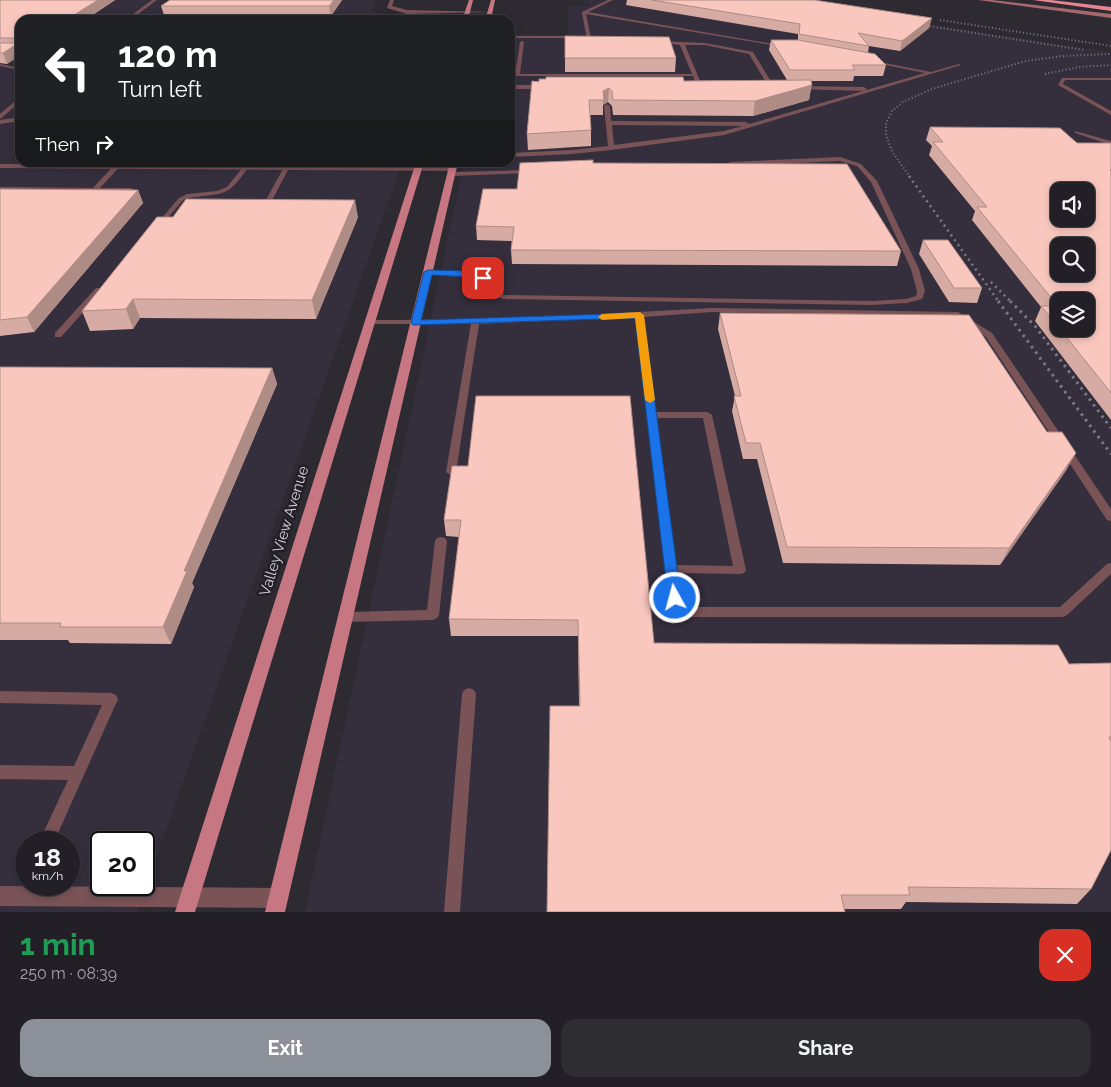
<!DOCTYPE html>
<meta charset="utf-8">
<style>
:root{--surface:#222026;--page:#2e2d32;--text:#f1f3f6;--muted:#a2a3a7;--line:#3f3e43;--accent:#8c9099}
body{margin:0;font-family:Raleway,sans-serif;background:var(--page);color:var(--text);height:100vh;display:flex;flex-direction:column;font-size:19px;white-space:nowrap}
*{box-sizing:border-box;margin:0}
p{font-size:16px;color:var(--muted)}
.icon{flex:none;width:28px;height:28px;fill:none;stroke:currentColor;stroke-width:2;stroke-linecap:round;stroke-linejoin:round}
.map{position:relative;height:912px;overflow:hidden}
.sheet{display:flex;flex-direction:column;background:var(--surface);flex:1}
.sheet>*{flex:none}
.guide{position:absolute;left:15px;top:15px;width:500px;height:152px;border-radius:15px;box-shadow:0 2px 8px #0003,0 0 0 1px var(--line);background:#202124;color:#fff;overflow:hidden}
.tools{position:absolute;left:1050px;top:182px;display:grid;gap:10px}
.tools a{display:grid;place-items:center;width:45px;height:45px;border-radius:10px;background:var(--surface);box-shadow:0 2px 8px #0003,0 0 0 1px var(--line);font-size:25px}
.speed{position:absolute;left:15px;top:831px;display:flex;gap:10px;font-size:25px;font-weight:700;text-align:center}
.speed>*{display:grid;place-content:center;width:65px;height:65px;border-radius:50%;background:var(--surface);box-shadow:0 2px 8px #0003,0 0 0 1px var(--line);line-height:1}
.speed small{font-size:12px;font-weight:400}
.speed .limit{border:2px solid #111;border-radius:8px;background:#fff;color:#111}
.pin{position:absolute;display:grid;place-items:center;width:42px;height:42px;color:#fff;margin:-21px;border-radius:10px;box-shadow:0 2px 8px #0006}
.me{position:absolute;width:55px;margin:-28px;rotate:353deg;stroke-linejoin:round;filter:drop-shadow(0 0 4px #0008)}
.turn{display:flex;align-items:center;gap:18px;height:105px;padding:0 20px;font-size:22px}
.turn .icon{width:65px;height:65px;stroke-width:2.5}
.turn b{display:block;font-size:35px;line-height:42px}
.then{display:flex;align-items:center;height:48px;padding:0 20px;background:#0003;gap:10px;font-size:19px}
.round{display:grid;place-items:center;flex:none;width:52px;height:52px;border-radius:15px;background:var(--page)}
.headline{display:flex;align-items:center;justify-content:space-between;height:85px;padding:0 20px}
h1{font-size:30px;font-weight:700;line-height:38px;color:#1e9e55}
.primary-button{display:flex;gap:10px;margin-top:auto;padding:10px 20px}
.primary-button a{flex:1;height:58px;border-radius:15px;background:var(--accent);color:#fff;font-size:20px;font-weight:700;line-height:58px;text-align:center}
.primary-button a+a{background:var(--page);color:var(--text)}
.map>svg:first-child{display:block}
.built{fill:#352f3d;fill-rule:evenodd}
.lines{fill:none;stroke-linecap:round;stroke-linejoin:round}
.lane{fill:#7a5357;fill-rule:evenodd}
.street{fill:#7a5357;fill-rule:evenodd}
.secondary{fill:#a6676f;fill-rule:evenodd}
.primary{fill:#c77781;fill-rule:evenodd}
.highway{fill:#e58591;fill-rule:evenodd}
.rail-far2{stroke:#7d7a81;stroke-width:2;stroke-dasharray:1 2.5;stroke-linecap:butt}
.rail-far1{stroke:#7d7a81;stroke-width:2.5;stroke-dasharray:2 4;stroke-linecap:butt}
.rail{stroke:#7d7a81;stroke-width:3;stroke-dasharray:2.5 4.5;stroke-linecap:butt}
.wall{fill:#d6aba3;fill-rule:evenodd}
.shaded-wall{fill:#ae8b85}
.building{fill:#f9c7be;stroke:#ae8b85;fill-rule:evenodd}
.route{fill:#1a73e8;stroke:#114b97}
.slow{fill:#f59e0b}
.labels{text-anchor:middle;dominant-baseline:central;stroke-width:5;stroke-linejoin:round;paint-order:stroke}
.street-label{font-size:15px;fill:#d6d4da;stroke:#242028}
</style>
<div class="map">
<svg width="1111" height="912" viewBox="0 0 1111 912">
<rect width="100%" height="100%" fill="#2d2a32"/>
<path class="built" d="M0,0H376L372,10L387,16L152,15L146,20H20V162L402,163L137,912H0ZM26,842H69V885H26ZM101,842H144V885H101Z
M583,0H771L1111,52V912H305L464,163L510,162V34L568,35V6H590V3H583ZM1059,191H1086V219H1059ZM1059,246H1086V274H1059ZM1059,301H1086V329H1059Z"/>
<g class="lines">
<path class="lane" d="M152,0H157L130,20H125Z
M608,0H613L588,12L785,46L783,47L586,14L591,39L587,40L582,12Z
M510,36H579L581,37L579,38H510Z
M522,41L524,42L520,74H692L680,45L656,42L658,41L705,43L753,52L775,88L770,89L749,54L705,45H685L703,88L700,90L697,88L693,76H517L515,75L520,42Z
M869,60L931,72L959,64L961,65L724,135L611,150L572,154L510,157V153L572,150L608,146L604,106L607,104L610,106L611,121L746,122L749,124L925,73L871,62ZM612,125L743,126L724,131L614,145Z
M0,64L20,68V70L0,66Z
M1062,78H1111V80H1065L1063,84L1111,111V115L1058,85Z
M510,85H544L547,87L544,89H510Z
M798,86L864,87L867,89L864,91L796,89Z
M20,97V102L0,119V114Z
M20,117V121L0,124V120Z
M1075,131L1111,141V145L1075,133Z
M840,157L861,164L877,181L919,269L925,291L922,299L907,303L872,305L503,299L492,294L477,278L428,274L424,272L428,270L482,274L497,291L504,295L872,301L906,299L916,296L917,291L911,269L871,182L857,166L840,161L730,166L727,164L730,162Z
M117,162H124L100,188H131L134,190L133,191H0V187L93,188Z
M243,167L248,168C232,189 230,194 203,196C196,197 190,197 183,200L160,227L155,226L179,198L187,194L217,191L227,187Z
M284,167L289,168L268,208L269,209L266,211L262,210L261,209Z
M533,170L534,171L531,173L452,176L449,174L452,172Z
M96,288H102L103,290L61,337H55V333Z
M712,308L958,312L992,333L1111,509V521L1107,520L986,337L953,316L712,312L643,317L656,412H707L712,415L746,570L744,573L740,574L677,573L681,607H1060L1107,564L1111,563V574L1067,615L1063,617H676L672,615L670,612L635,317L479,324L456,472L451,475L446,472L471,324H370L366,322L370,320C484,321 598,314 712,308ZM657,418H703L733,566L676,565Z
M441,537L445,538L447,541L439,615L437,618L433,620L345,622L341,620L339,617L341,614L345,612L427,610L435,541L437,538Z
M469,688L474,690L476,694L460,912H444L462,694L464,690Z
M0,691L111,693L116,695L118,699L54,842H39L68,780L0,779V765L74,766L102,705L0,703Z"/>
<path class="street" d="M390,0H394L392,6L407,10L493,12L407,14L387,8Z
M0,164L453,167L457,169L453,171L0,168Z
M0,886L278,888L285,891L288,898L285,905L278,908L0,906Z"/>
<path class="secondary" d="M978,0H992L1111,14V18Z"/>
<path class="primary" d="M469,0H473L468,20H462Z
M491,0H495L491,20H485Z
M416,162H424L195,912H175Z
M450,162H458L285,912H265Z"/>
<path class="highway" d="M1033,0H1051L1111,7V11Z"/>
<path class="rail-far2" d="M940,20L1111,46
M916,24L1084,50
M0,59L20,62
M1045,74L1079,67L1111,65
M910,177L893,153L886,136V123L892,111L903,102L932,89L1026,61L1063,56L1111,54"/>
<path class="rail-far1" d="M909,176L999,302
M991,282L1011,302"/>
<path class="rail" d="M998,301L1111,454
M1010,301L1035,326L1111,428"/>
</g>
<path class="wall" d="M0,0H115L85,20H20V55L7,64L0,63Z
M170,0H342L331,16L164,15L161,6Z
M627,0H814L929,28L900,51L869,46L868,52L886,65L883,76H854L853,81H811L809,100L753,116L613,115L612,106L608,102L603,105V115H590L591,130V146L528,150L527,134L532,81H684L787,80L769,50L771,40H798V34L626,5Z
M565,36L676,58L675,72H565Z
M930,127L1077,143H1111V420L1035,321L1041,307L972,220L975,211L929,155L932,146L926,140ZM1059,301L1086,329H1059Z
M20,131V152L14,136Z
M593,163L901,251L897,266L512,264L511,250L512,241L477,240L476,226L517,189Z
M0,189L138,190L143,203L34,332L0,336Z
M358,217L316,319L140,318L133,329L90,331L82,311Z
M923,240L982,288L977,303L949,302L919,254Z
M720,313L1067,469L1000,565L783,563L757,459H743L732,411L735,396L718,329Z
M0,367L272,368L277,384L192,583L194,587L171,644L70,643L68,640H0Z
M452,466L654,643L1069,664L1111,663V850L1091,889L1077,904L906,902L901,909H845L579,706L578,636H451L449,619L459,537L446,536L444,520Z"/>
<path class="shaded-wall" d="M98,0H115L85,20H66Z
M334,0H342L331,16L329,6Z
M932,18L929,28L900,51L902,41Z
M20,42V55L7,64L3,53Z
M812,85L809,100L753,116L755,101Z
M609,88L608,102L603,105V91Z
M138,190L143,203L34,332L27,317Z
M355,200L358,217L316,319L312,300Z
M133,299L140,318L133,329L126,309Z
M272,368L277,384L192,583L194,587L171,644L163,627L184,571Z
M1076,453L1067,469L1000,565L1009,548Z"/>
<path class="building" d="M0,0H98L66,20H20V42L3,53H0V43H16L17,38H0Z
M170,0H334L329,6H161Z
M652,0H814L932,18L902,41L858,33L869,46L799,34L800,24Z
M565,36L669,37L676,58H565Z
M771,40H798L875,54L886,65H852L855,70H790Z
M546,77H683L684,81L811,80L812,85L755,101L613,100L612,91L609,88L603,91L604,100H589L591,130L527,134L532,81L539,82V79H546Z
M930,127L1060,128L1077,143H1111V170H1110L1111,171V393L1060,329H1086V301H1059V328L1041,306H1058L977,207H987L933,142H943ZM1059,191H1086V219H1059ZM1059,246H1086V274H1059Z
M20,131V136H14Z
M593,160V163L847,164L901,251L511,250L514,227L476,226L483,189H517L520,163Z
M0,189L138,190L27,317L0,320Z
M186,199L355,200L312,300L133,299L126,309L82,311L157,217H173Z
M923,240H948L982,288H954Z
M720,313L969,315L1047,432H1062L1076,453L1009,548L787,547L760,443H746L734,396H741Z
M0,367L272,368L184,571H187L163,627H60L61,623H0Z
M476,396H630L654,643L1058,645L1069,664L1111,663V737H1109L1111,742V850L1091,889L908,887L910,895H841L845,912H547L550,706H580L578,620L449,619L461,520H444L452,466H468Z"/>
<path class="route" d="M428,270L471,271L487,278L483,281L470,277L432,275L421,320L643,313L681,598L679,602L675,603L670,602L668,598L635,318L413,325L411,323L424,272Z"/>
<path class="slow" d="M640,312L644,315L655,400L650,403L645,400L635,318L602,320L598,317L602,314Z"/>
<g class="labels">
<g class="street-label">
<text transform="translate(284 531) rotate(-73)">Valley View Avenue</text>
</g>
</g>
</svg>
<div class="tools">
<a><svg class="icon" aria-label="sound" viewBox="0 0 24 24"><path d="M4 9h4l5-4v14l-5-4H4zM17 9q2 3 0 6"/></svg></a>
<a><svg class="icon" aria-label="search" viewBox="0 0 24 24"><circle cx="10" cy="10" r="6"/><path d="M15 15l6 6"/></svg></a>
<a><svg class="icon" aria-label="layers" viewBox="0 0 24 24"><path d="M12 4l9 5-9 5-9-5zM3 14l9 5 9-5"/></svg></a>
</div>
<div class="speed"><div>18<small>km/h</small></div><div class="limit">20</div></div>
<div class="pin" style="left:483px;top:278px;background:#d93025"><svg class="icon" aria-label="arrive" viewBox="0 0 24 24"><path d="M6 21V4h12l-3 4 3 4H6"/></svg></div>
<svg class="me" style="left:675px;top:598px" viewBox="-20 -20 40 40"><circle r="17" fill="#1a73e8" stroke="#fff" stroke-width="3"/><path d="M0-11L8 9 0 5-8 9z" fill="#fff"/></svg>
<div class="guide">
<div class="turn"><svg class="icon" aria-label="left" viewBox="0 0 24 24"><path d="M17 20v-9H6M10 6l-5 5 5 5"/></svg><div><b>120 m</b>Turn left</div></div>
<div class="then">Then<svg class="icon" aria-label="right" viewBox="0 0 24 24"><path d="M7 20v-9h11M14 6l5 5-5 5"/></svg></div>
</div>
</div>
<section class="sheet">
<div class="headline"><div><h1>1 min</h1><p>250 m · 08:39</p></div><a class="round" style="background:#d93025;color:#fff"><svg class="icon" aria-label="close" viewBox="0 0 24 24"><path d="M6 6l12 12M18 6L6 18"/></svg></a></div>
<div class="primary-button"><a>Exit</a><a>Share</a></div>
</section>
